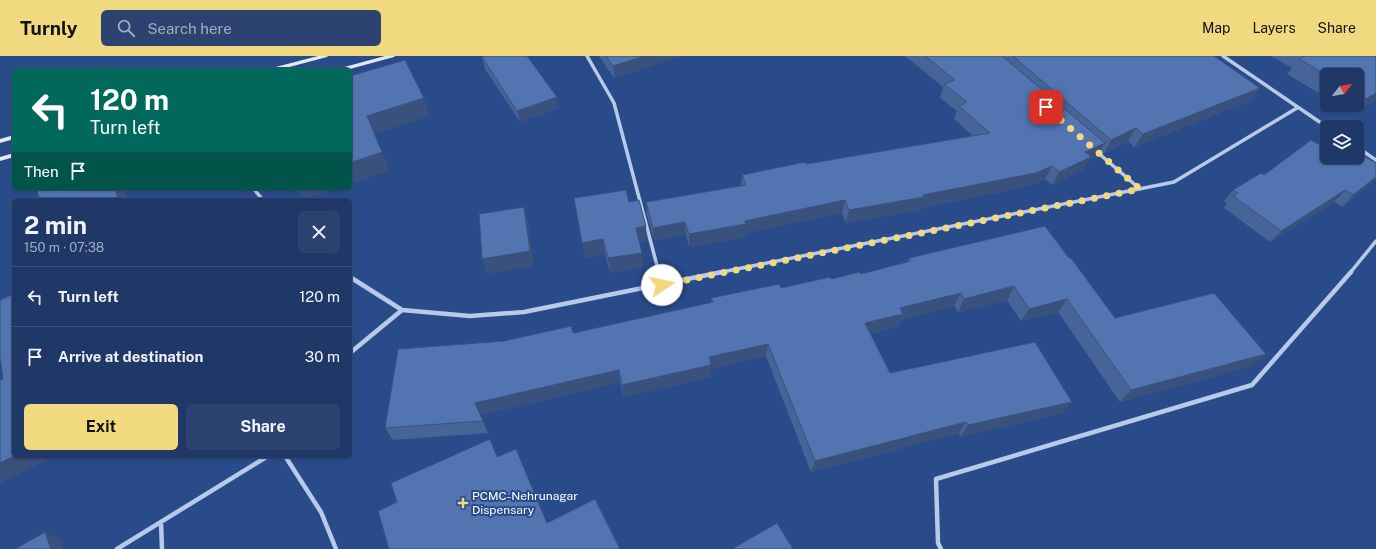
<!DOCTYPE html>
<meta charset="utf-8">
<style>
:root{--surface:#1f3868;--page:#2c4371;--text:#f1f3f6;--muted:#a1acc0;--line:#3c527c;--accent:#f0d97f}
body{margin:0;font-family:"Public Sans",sans-serif;background:var(--page);color:var(--text);height:100vh;display:flex;flex-direction:column;font-size:15px;white-space:nowrap}
*{box-sizing:border-box;margin:0}
p{font-size:13px;color:var(--muted)}
.icon{flex:none;width:22px;height:22px;fill:none;stroke:currentColor;stroke-width:2;stroke-linecap:round;stroke-linejoin:round}
.map{position:relative;flex:1;overflow:hidden}
.panel{position:absolute;left:12px;top:142px;width:340px;height:260px;display:flex;flex-direction:column;background:var(--surface);border-radius:6px;box-shadow:0 1px 3px #0004,0 0 0 1px var(--line)}
.panel>*{flex:none}
.guide{position:absolute;left:12px;top:12px;width:340px;height:122px;border-radius:6px;box-shadow:0 1px 3px #0004,0 0 0 1px var(--line);background:#00695c;color:#fff;overflow:hidden}
.needle{width:26px;rotate:59deg}
.tools{position:absolute;left:1320px;top:12px;display:grid;gap:8px}
.tools a{display:grid;place-items:center;width:44px;height:44px;border-radius:6px;background:var(--surface);box-shadow:0 1px 3px #0004,0 0 0 1px var(--line);font-size:20px}
.pin{position:absolute;display:grid;place-items:center;width:34px;height:34px;color:#fff;margin:-17px;border-radius:8px;box-shadow:0 2px 6px #0006}
.me{position:absolute;width:44px;margin:-22px;rotate:79deg;stroke-linejoin:round;filter:drop-shadow(0 0 3px #0008)}
.turn{display:flex;align-items:center;gap:14px;height:84px;padding:0 12px;font-size:18px}
.turn .icon{width:52px;height:52px;stroke-width:2.5}
.turn b{display:block;font-size:28px;line-height:34px}
.then{display:flex;align-items:center;height:38px;padding:0 12px;background:#0003;gap:8px;font-size:15px}
.round{display:grid;place-items:center;flex:none;width:42px;height:42px;border-radius:6px;background:var(--page)}
.head{display:flex;align-items:center;justify-content:space-between;height:68px;padding:0 12px}
h1{font-size:24px;font-weight:700;line-height:30px}
.button{display:flex;gap:8px;margin-top:auto;padding:8px 12px}
.button a{flex:1;height:46px;border-radius:6px;background:var(--accent);color:#111;font-size:16px;font-weight:700;line-height:46px;text-align:center}
.button a+a{background:var(--page);color:var(--text)}
ul{padding:0;list-style:none}
li{display:flex;align-items:center;gap:12px;height:60px;padding:0 12px;border-top:1px solid var(--line)}
li div{flex:1}
li b{display:block;font-size:15px}
li em{font-style:normal}
header{display:flex;align-items:center;gap:24px;box-sizing:border-box;height:56px;padding:0 20px;background:var(--accent);color:#111}
header strong{font-size:19px}
nav{display:flex;gap:22px;margin-inline-start:auto;font-size:14px}
.search{width:280px;height:36px;background:var(--page);display:flex;align-items:center;gap:10px;box-sizing:border-box;padding:0 14px;border-radius:6px;color:var(--muted);font-size:15px}
.map>svg:first-child{display:block}
.lines{fill:none;stroke-linecap:round;stroke-linejoin:round}
.street-far1{stroke:#b8cae9;stroke-width:3.5}
.street{stroke:#b8cae9;stroke-width:4.5}
.secondary{fill:#e2e9f8;fill-rule:evenodd}
.wall{fill:#476498}
.shaded-wall{fill:#39517c}
.building{fill:#5274b1;stroke:#39517c}
.route{stroke:#f0d97f;stroke-width:7;stroke-dasharray:0 12.6}
.poi-dot{fill:#f0d97f;stroke:#294b8a;stroke-width:1.5}
.labels{text-anchor:middle;dominant-baseline:central;stroke-width:4;stroke-linejoin:round;paint-order:stroke}
.poi-label{font-size:12px;fill:#fff;stroke:#294b8a;text-anchor:start}
</style>
<header>
<strong>Turnly</strong>
<div class="search"><svg class="icon" aria-label="search" viewBox="0 0 24 24"><circle cx="10" cy="10" r="6"/><path d="M15 15l6 6"/></svg>Search here</div>
<nav><a>Map</a><a>Layers</a><a>Share</a></nav>
</header>
<div class="map">
<svg width="1376" height="493" viewBox="0 0 1376 493">
<rect width="100%" height="100%" fill="#294b8a"/>
<g class="lines">
<path class="street-far1" d="M587,0L614,47L659,217
M1223,0L1327,71
M1357,91L1376,104
M1096,95L1140,133
M253,132L263,144
M717,217L1174,126L1297,52
M1350,217L1376,185"/>
<path class="street" d="M659,216L662,229
M350,221L402,254L470,260L524,256L722,216
M350,297L402,254
M285,400L321,456L336,493
M161,466L162,493
M117,493L268,400
M941,493L938,487L936,423L1252,329L1351,216"/>
<path class="secondary" d="M318,0H328L327,1L278,14H267L268,13Z
M385,0H395L394,1L346,14H336L337,13Z
M14,79V83L0,87V83Z
M14,97V101L0,105V101Z"/>
</g>
<path class="wall" d="M599,0H680L655,8V9L614,22Z
M905,0H1214L1260,32L1250,45L1134,91L1128,85L1104,97L1100,94L1097,100L1089,104L1083,114L1052,129L1045,123L1029,130L921,152L920,154L846,167L842,157L745,177V181L689,191L686,179L654,184L647,159L646,146L741,130L742,119L973,80L954,63L957,55L940,42L943,31Z
M1271,0H1376V44L1353,58L1338,49H1357V19H1327V42L1287,18L1292,12Z
M482,1L559,52L520,66L485,13Z
M1264,119L1376,123L1342,151L1334,146L1270,186L1224,152L1227,148L1224,145L1233,134Z
M574,142L629,146L647,185L639,187L643,211L610,217L605,198L585,202Z
M909,202H1069L1115,262L1266,298L1252,310L1120,346L1058,256L1021,265L1007,244L958,256L954,250L901,264L898,270L870,278L890,317L1072,346L1062,357L960,381L959,377L811,416L766,300L711,313V321L624,341L620,326L481,359L488,377L393,384L385,372L504,285L573,277L711,247V242L781,232L861,218L907,206Z"/>
<path class="shaded-wall" d="M645,0H680L655,8V9L614,22L613,10Z
M1260,32L1250,45L1134,91L1143,78Z
M1376,37V44L1353,58L1366,43Z
M557,41L559,52L520,66L517,55Z
M424,42L430,60L375,78L390,115L350,128V107L367,60Z
M1136,72L1128,85L1104,97L1111,84Z
M1105,87L1097,100L1089,104L1083,114L1052,129L1059,116L1085,96Z
M1052,110L1045,123L1029,130L921,152L920,154L846,167L849,154Z
M1376,121V123L1342,151L1353,139Z
M115,132H124L127,144H118Z
M297,132H337L303,143Z
M1345,134L1334,146L1270,186L1281,175Z
M845,144L842,157L745,177V181L689,191V178L745,165Z
M524,151L528,166L534,210L487,218L482,203Z
M685,166L686,179L654,184L653,172Z
M646,170L647,185L637,187L636,172Z
M603,183L605,198L585,202L582,187Z
M642,197L643,211L610,217L608,202Z
M1014,230L1007,244L958,256L964,243Z
M961,237L954,250L901,264L898,270L860,280L865,267L900,252Z
M1067,243L1058,256L1021,265L1029,253Z
M768,288L766,300L711,313V321L624,341L622,329L709,301Z
M1266,298L1252,310L1120,346L1131,334Z
M619,314L620,326L481,359L488,377L475,347Z
M1072,346L1062,357L960,381L968,369Z
M966,366L959,377L811,416L815,405Z
M14,400H55L0,427V407Z
M45,476L60,483L64,493H51Z"/>
<path class="building" d="M485,0H527L557,41L517,55L482,1Z
M606,0H645L613,10Z
M925,0H1002L1105,87L1085,96L1091,101L1059,116L1052,110L1036,117L923,139L924,141L849,154L845,144L745,165L746,168L689,178L685,166L653,172L646,146L746,129L742,119L805,106L806,108L990,77L959,50L967,46L944,28L955,24Z
M1013,0H1214L1260,32L1143,78L1136,72L1111,84Z
M1305,0H1376V37L1366,43L1357,37V19H1327L1299,3Z
M405,4L424,42L367,60L382,96L350,107V20Z
M1327,81V101H1357V96L1376,107V121L1353,139L1345,134L1281,175L1233,140L1238,137L1233,134L1261,117L1264,119L1311,84L1318,88Z
M37,132H115L118,144H39Z
M626,134L629,146L639,144L646,170L636,172L642,197L608,202L603,183L582,187L574,142Z
M524,151L530,195L482,203L479,158Z
M1045,170L1069,202H1071L1115,262L1214,237L1266,298L1131,334L1067,243L1029,253L1014,230L964,243L961,237L900,252L903,258L865,267L890,317L1035,286L1072,346L968,369L966,366L815,405L768,288L709,301L711,309L622,329L619,314L475,347L483,365L385,372L398,293L504,285L571,270L573,277L713,246L711,242L779,228L781,232L830,221L831,223L860,216L861,218L911,205L909,202Z
M14,238V400L0,407V324L3,323L0,301V244Z
M490,383L497,401L516,393L547,467L595,443L620,493H389L378,455L397,446L391,427Z
M777,467L793,493H734V492Z
M45,476L51,493H15Z"/>
<g class="lines">
<path class="route" d="M662,229L1140,133L1046,51"/>
</g>
<path class="poi-dot" d="M461 441h4v4h4v4h-4v4h-4v-4h-4v-4h4z"/>
<g class="labels">
<g class="poi-label">
<text x="472" y="440">PCMC-Nehrunagar<tspan x="472" dy="14">Dispensary</tspan></text>
</g>
</g>
</svg>
<div class="tools">
<a><svg class="needle" viewBox="-14 -14 28 28"><path d="M0-13l5 13h-10z" fill="#e53935"/><path d="M0 13l5-13h-10z" fill="#a1acc0"/></svg></a>
<a><svg class="icon" aria-label="layers" viewBox="0 0 24 24"><path d="M12 4l9 5-9 5-9-5zM3 14l9 5 9-5"/></svg></a>
</div>
<div class="pin" style="left:1046px;top:51px;background:#d93025"><svg class="icon" aria-label="arrive" viewBox="0 0 24 24"><path d="M6 21V4h12l-3 4 3 4H6"/></svg></div>
<svg class="me" style="left:662px;top:229px" viewBox="-20 -20 40 40"><circle r="19" fill="#fff"/><path d="M0-13L10 11 0 6-10 11z" fill="#f0d97f"/></svg>
<div class="guide">
<div class="turn"><svg class="icon" aria-label="left" viewBox="0 0 24 24"><path d="M17 20v-9H6M10 6l-5 5 5 5"/></svg><div><b>120 m</b>Turn left</div></div>
<div class="then">Then<svg class="icon" aria-label="arrive" viewBox="0 0 24 24"><path d="M6 21V4h12l-3 4 3 4H6"/></svg></div>
</div>
<section class="panel">
<div class="head"><div><h1>2 min</h1><p>150 m · 07:38</p></div><a class="round"><svg class="icon" aria-label="close" viewBox="0 0 24 24"><path d="M6 6l12 12M18 6L6 18"/></svg></a></div>
<ul>
<li><svg class="icon" aria-label="left" viewBox="0 0 24 24"><path d="M17 20v-9H6M10 6l-5 5 5 5"/></svg><div><b>Turn left</b></div><em>120 m</em></li>
<li><svg class="icon" aria-label="arrive" viewBox="0 0 24 24"><path d="M6 21V4h12l-3 4 3 4H6"/></svg><div><b>Arrive at destination</b></div><em>30 m</em></li>
</ul>
<div class="button"><a>Exit</a><a>Share</a></div>
</section>
</div>
